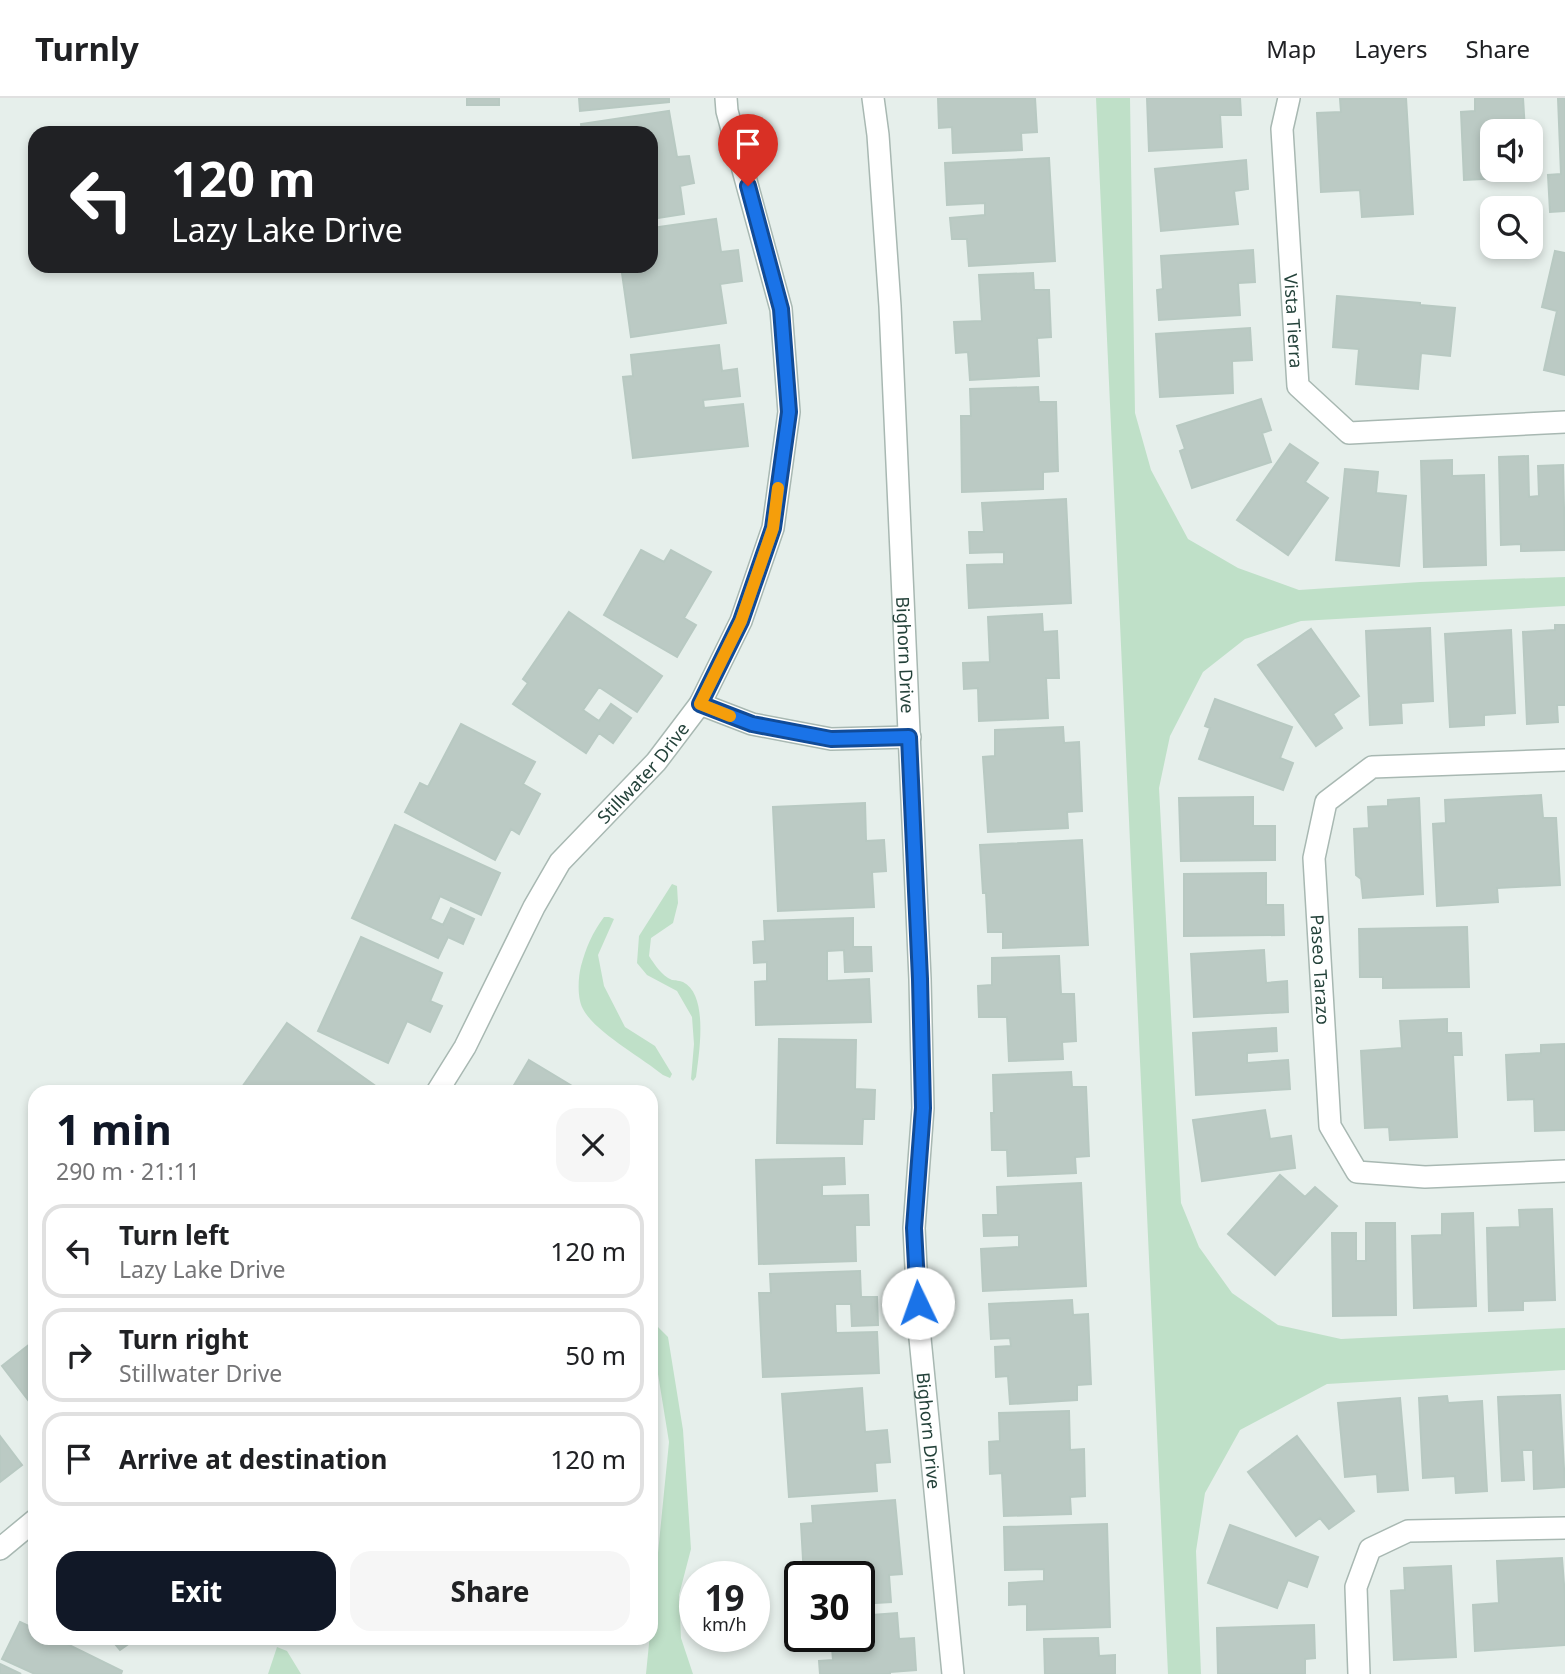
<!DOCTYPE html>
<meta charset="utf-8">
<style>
:root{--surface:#fff;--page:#f6f6f6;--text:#202124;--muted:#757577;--line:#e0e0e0;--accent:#111827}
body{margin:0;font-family:"Noto Sans",sans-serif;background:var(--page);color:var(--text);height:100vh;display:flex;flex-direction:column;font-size:26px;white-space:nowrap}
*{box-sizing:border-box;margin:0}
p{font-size:23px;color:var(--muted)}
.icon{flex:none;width:38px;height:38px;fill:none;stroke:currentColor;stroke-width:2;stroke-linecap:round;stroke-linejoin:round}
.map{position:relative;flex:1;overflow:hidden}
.side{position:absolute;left:28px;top:987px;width:630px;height:560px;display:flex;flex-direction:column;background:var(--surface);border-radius:21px;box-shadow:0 4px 10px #0003}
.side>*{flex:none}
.guide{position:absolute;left:28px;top:28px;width:630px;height:147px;border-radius:21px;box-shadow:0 4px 10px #0003;background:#202124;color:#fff;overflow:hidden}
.tools{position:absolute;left:1480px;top:21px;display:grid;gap:14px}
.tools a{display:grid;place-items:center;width:63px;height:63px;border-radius:14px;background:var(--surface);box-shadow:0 4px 10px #0003;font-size:35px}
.speed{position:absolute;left:679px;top:1463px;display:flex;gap:14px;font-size:35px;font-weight:700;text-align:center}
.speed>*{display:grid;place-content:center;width:91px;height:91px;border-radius:50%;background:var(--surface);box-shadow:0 4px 10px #0003;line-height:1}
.speed small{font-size:18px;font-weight:400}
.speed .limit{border:4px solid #111;border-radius:10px;background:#fff;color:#111}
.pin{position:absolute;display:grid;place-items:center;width:60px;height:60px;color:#fff;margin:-72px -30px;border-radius:50% 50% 50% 0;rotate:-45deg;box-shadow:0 0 7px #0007}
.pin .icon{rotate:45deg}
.me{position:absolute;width:77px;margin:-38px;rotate:357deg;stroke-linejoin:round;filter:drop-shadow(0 0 5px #0008)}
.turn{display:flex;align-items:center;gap:24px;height:147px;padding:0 28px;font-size:32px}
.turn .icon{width:91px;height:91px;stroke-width:2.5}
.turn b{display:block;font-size:49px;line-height:60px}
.round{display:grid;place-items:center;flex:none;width:74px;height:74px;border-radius:21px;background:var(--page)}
.headline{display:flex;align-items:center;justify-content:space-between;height:119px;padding:0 28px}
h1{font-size:42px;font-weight:700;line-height:52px;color:var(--accent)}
.primary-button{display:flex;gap:14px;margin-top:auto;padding:14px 28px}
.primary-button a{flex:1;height:80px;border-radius:21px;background:var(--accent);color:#fff;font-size:28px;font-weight:700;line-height:80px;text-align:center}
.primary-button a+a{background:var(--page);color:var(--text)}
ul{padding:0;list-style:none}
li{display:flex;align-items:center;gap:21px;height:94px;margin:0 14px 10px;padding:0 14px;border:4px solid var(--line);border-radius:21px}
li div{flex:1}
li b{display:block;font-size:26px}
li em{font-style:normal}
header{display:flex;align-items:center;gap:42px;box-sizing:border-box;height:98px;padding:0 35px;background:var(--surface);border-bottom:2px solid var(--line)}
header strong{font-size:33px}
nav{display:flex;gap:38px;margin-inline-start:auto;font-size:24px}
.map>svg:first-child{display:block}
.green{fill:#bfe0c8}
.building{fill:#bbcac4;stroke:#b8c9c2;stroke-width:2}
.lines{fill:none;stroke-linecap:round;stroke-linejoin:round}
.street-casing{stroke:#a8b8b2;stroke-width:24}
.street{stroke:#fff;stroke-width:21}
.route-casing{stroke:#114b97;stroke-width:18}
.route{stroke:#1a73e8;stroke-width:12}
.slow{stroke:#f59e0b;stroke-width:12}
.labels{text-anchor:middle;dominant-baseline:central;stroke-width:6;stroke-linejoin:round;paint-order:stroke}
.street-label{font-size:18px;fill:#24423a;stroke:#f7fbf9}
</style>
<header>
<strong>Turnly</strong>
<nav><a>Map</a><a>Layers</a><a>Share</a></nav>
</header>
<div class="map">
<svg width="1565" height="1576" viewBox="0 0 1565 1576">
<rect width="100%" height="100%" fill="#e6efeb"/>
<path class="green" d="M1096,0H1130L1135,315L1151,372L1188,441L1238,470L1299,492L1420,484L1565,479V508L1301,523L1245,541L1203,574L1170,638L1159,690L1181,1105L1199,1149L1232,1195L1278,1227L1341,1241L1565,1230V1272L1327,1286L1240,1332L1205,1395L1196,1453L1201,1576H1168Z
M672,786L677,788L678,805L673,825L651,840L649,858C655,867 661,877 672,882C674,882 681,883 683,884C709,897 699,956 696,979L693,983L691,981L694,946L692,919L677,893L647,877L637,865L639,838Z
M604,819H609L614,821L598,857L604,888L625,929L655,948L672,976L670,980L663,977C641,959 595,934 583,911C577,900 578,880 581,868C586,850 592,835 604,819Z
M654,1229H658L668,1239L683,1332L691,1451L679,1497L681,1540L693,1576H646L669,1344L652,1239Z
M277,1549L287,1553L301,1576H268Z"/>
<path class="building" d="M467,0H499V7H467Z
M579,0H669V4L580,13Z
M938,0H1035L1037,34L1021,35L1022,52L953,55L952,29L939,30Z
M1147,0H1240L1241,17H1220L1222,49L1149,53Z
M1366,0H1406L1413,116L1362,119L1360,92L1321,94L1317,15L1341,14L1340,1Z
M1475,0H1523L1525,33H1493V72H1527V79L1464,82L1461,14L1475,13Z
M1558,0H1565V113L1550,114L1548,77L1561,76Z
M669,13L677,59L689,58L694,85L680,88L684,116L651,121V35H582L581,26Z
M1049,60L1055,163L969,168L967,141H952L950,120L985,117V105L947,107L945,65Z
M1246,62L1248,91L1234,93L1238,126L1161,133L1155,71Z
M716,121L721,154L738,152L742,183L720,186L726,225L631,239L621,168H651V130Z
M1253,152L1255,184L1238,185L1240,217L1159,222L1157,192L1163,191L1161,158Z
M1555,153L1565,155V277L1544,272L1557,213L1542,209Z
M1033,175L1034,192H1049L1051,239L1037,240L1039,278L970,282L968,254L956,255L954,224L982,223L979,177Z
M1337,198L1420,205V207L1455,210L1450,258L1421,255L1418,291L1356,286L1359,251L1333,249Z
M1250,230L1252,262L1232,263L1233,295L1160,299L1156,236Z
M719,247L722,273L737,271L740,298L703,302L704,310L743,306L748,348L633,360L623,279L633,278L631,257Z
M1038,289L1039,304H1056L1058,373L1043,374V391L962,394L961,318H971L970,291Z
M1261,301L1271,332L1262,335L1271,364L1192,390L1180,353L1185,351L1177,328Z
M1290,346L1318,365L1305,384L1328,400L1288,457L1237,422Z
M1528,358L1529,399L1539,398L1538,368L1563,367L1565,452L1521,453V446L1501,447L1499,359Z
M1452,362V378L1484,377L1486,467L1424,469L1421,363Z
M1345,371L1378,374L1376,395L1406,398L1399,468L1336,462Z
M1066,401L1071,505L969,510L967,467L1004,466V454L970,455L969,434H984L982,405Z
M641,452L664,464L671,452L711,474L684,520L696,527L677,559L604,517Z
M569,514L662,578L637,614L599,589L583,612L599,623L611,606L631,620L613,645L599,635L586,655L513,606L528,585L523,581Z
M1042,516L1043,534L1057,533L1059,580H1046L1048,620L979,623L978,590L964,591L963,565L990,564L988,519Z
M1555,527H1565V607H1557L1558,624L1527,626L1523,534L1555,532Z
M1430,530L1433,603L1401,605L1402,625L1370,627L1366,533Z
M1311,531L1359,598L1333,616L1342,630L1316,648L1258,567Z
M1511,532L1515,615L1484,617V627L1450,629L1445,536Z
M1215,601L1292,629L1280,660L1293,665L1283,692L1199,661L1210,630L1205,628Z
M461,626L535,664L523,686L540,696L519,736L511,731L495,762L405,714L420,685L428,689Z
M1063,629L1064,645L1079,644L1082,713L1067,714L1068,730L988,734L983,659L995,658V632Z
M1541,697L1543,720H1556L1560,787L1497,790L1498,804L1437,808L1433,726L1446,725L1445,702Z
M1253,699V728H1275V762L1181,763L1179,700Z
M1419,700L1423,796L1363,800L1361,781L1356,777L1354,731L1369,730L1368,709L1388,708V702Z
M865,705L866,743L884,742L886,773L872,774L874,809L778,813L773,709Z
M395,727L500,775L481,817L440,798L430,821L443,827L451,810L474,821L463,846L448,839L438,860L352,820Z
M1082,742L1088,847L1003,850V834H988L986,795H983L980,747Z
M1266,775V807H1283L1284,837L1184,838V776Z
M853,820V849H871L872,873L845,874L844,852L827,853V883L869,881L871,924L756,927L755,884L767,883V864L754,865L753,844L765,843L764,823Z
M1467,829L1469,889L1383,890V879H1360L1359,831Z
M361,839L442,875L430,903L442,908L430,934L407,923L388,965L318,933Z
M1264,852L1266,885L1287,883L1288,914L1194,919L1191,856Z
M1059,858L1061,896H1074L1076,943L1062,944L1063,961L1009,963L1007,919H979L978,888L992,887V860Z
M1447,921V935H1461L1462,957H1453L1457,1039L1390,1042L1389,1029L1365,1030L1361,953L1402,950L1400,923Z
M287,925L384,994H243L240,992Z
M1276,930L1277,953L1247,955V965L1288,962L1290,991L1196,997L1193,935Z
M779,941L856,942L855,991L875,992L874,1021H863L862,1046L777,1045Z
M1565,946V1032L1535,1033L1534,1001L1508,1002L1506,957L1541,955V947Z
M529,962L582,994H510Z
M1071,974L1072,989H1086L1089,1058L1075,1059L1076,1075L1008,1078L1007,1052H992L991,1015H994L993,977Z
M1265,1012L1270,1041L1291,1038L1295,1070L1202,1083L1193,1022Z
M844,1060L845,1086L822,1087V1098L868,1097L869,1127H855L856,1163L759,1166L756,1062Z
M1280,1077L1305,1099L1315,1089L1337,1108L1275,1177L1228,1136Z
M1081,1085L1086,1188L983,1193L981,1151L1019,1149V1137L984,1138L983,1117H998L997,1089Z
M1552,1111L1555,1202L1523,1203V1212L1489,1213L1487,1130L1520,1129L1519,1112Z
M1473,1115L1476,1208L1414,1210L1412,1138L1442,1137V1116Z
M1366,1125H1395L1396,1217L1333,1218L1332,1135H1356V1163H1366Z
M860,1173L861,1199H877L878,1227L852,1228L851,1206H835L836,1235L877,1234L879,1275L763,1279L759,1195H771L770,1176Z
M1072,1202L1073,1217L1088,1216L1091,1286L1077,1287V1302L1010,1306L1008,1278L996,1279L995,1249L1011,1248L1010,1240L991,1241L989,1206Z
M35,1242V1311L2,1268Z
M862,1290L865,1334L887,1332L890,1364L875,1365L877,1393L789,1399L782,1296Z
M1560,1297L1565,1389L1534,1391L1533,1352H1522L1524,1382L1502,1383L1498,1299Z
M1447,1298L1448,1305L1482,1303L1487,1393L1456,1395L1455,1378L1423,1380L1419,1300Z
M1400,1300L1408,1392L1378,1394L1377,1376L1345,1379L1338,1305Z
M1069,1313L1070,1352L1084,1351L1085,1398L1070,1399L1071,1416L1004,1418L1002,1375L990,1376L989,1344L1000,1343L999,1315Z
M0,1338L22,1367L0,1384Z
M1297,1338L1354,1413L1329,1431L1320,1420L1296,1438L1248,1374Z
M895,1402L902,1476L889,1477L891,1504L859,1506V1479H804L801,1426L813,1425L812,1408Z
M1107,1426L1110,1529L1027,1532V1506L1009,1507V1485L1044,1483V1471L1005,1472L1004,1429Z
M1230,1427L1318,1459L1307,1489L1288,1482L1277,1510L1208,1485Z
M1562,1460L1565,1499V1547L1475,1553L1473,1507L1499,1505L1497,1463Z
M1451,1468L1456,1559L1394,1562L1391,1493L1405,1492L1404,1470Z
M897,1515L899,1541L914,1540L916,1572L890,1574V1576H820L819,1563L833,1562L831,1538H859V1518Z
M20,1524L35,1531V1540H55L122,1573L121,1576H35L2,1561Z
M1314,1527L1315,1560L1305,1561V1576H1218L1217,1530Z
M110,1540H137L120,1552Z
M1098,1540L1099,1558L1115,1557V1576H1045L1044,1541Z
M0,1566L21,1576H0Z"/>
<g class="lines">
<defs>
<g id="street">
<path id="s1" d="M873,0L878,37L890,208L920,881L923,1010L914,1130L919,1230L953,1576"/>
<path id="s2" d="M1289,0L1282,31L1298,288L1349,335L1565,324"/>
<path d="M700,606L752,626L831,641L910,639"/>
<path id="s3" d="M1565,662L1372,669L1326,704L1314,760L1330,1028L1357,1074L1425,1079L1565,1073"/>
<path id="s4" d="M437,994L465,949L534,809L560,764L656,664L700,606L741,523L773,430L789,314L781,211L727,13L726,0"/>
<path d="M0,1451L35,1422"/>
<path d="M1359,1576L1356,1489L1370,1451L1408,1433L1565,1430"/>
</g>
</defs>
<use href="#street" class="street-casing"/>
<use href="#street" class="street"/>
</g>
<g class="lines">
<defs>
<path id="route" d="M748,88L781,211L789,314L773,430L741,523L700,606L752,626L831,641L909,639L920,881L923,1010L914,1130L918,1205"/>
</defs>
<use href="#route" class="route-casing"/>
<use href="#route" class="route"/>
<path class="slow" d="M730,618L700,606L741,523L773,430L778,390"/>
</g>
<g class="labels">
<g class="street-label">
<text stroke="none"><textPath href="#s2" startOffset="224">Vista Tierra</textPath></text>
<text stroke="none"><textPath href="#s1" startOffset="558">Bighorn Drive</textPath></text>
<text stroke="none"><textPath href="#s4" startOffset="383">Stillwater Drive</textPath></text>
<text stroke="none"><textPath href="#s3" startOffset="420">Paseo Tarazo</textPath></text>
<text stroke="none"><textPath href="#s1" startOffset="1335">Bighorn Drive</textPath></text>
</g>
</g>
</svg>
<div class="tools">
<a><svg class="icon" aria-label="sound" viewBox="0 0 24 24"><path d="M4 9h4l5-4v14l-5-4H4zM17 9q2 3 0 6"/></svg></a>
<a><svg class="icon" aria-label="search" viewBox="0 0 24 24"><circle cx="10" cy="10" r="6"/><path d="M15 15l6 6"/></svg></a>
</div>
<div class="speed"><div>19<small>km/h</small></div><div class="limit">30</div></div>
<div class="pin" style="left:748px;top:88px;background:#d93025"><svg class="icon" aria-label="arrive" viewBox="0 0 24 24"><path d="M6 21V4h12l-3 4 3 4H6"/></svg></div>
<svg class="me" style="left:918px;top:1205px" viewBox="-20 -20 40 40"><circle r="19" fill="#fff"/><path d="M0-13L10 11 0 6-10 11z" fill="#1a73e8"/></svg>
<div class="guide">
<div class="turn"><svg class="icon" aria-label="left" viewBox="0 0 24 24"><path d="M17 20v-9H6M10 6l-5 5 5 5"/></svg><div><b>120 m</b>Lazy Lake Drive</div></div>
</div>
<section class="side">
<div class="headline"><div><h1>1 min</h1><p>290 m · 21:11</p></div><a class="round"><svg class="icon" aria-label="close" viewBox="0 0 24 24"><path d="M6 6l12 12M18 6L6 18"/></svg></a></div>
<ul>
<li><svg class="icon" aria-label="left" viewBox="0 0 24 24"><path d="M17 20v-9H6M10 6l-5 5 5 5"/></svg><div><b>Turn left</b><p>Lazy Lake Drive</p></div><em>120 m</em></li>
<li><svg class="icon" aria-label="right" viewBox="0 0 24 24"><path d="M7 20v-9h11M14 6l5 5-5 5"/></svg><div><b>Turn right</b><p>Stillwater Drive</p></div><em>50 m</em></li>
<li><svg class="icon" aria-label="arrive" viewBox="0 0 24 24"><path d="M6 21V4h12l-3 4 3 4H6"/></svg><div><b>Arrive at destination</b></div><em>120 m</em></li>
</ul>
<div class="primary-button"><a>Exit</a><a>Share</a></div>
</section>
</div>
